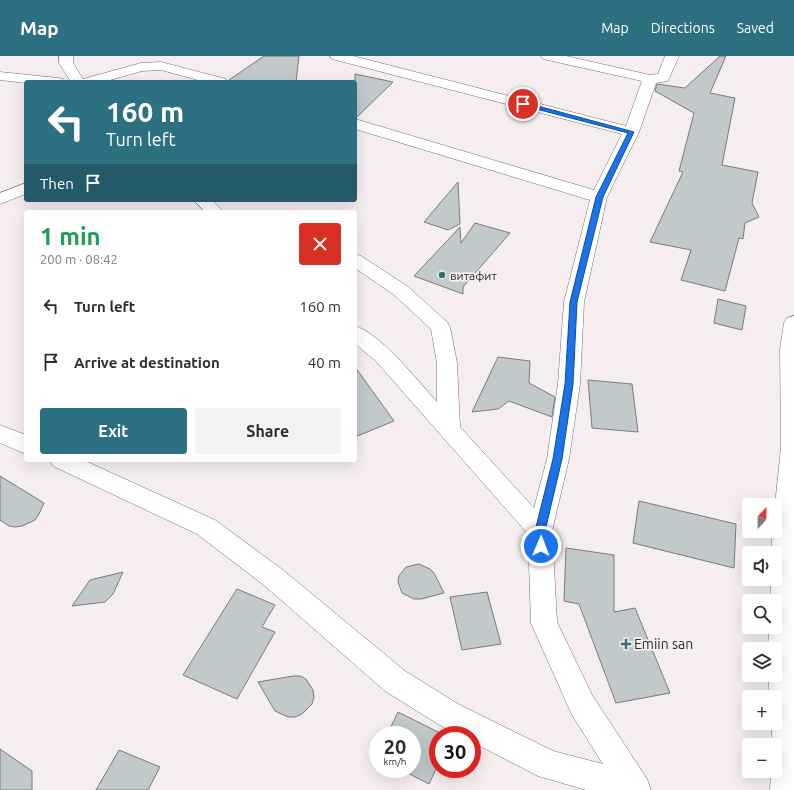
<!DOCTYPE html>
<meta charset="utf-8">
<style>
:root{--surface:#fff;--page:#f2f2f3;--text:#2b2b33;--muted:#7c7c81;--accent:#2d7082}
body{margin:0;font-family:Ubuntu,sans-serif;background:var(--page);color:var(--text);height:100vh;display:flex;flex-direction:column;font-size:15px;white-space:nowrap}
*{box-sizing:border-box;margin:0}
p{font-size:13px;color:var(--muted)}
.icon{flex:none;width:22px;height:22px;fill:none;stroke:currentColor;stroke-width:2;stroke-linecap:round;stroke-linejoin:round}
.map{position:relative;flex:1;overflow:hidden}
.panel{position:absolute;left:24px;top:154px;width:333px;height:252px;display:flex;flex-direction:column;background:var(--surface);border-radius:4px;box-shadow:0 4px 16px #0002}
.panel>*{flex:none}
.top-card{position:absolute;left:24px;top:24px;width:333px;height:122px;border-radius:4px;box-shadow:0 4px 16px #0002;background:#2d7082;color:#fff;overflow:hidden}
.needle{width:26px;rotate:22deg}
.tools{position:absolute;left:742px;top:442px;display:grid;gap:8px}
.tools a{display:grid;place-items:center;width:40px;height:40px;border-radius:4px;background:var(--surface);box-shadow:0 4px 16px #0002;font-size:20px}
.speed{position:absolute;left:369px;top:670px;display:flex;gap:8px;font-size:20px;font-weight:700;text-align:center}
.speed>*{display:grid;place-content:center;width:52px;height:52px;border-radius:50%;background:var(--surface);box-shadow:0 4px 16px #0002;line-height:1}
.speed small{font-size:10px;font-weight:400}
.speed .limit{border:6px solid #d22;background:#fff;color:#111}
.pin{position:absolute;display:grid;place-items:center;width:34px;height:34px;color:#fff;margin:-17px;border:2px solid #fff;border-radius:50%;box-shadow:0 1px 4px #0007}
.me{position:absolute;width:44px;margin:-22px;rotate:1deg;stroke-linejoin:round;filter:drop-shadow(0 0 3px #0008)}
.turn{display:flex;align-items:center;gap:14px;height:84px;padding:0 16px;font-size:18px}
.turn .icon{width:52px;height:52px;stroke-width:2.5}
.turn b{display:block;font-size:28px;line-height:34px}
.then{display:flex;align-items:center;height:38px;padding:0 16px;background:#0003;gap:8px;font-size:15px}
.round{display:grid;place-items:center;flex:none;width:42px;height:42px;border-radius:4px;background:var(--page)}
.headline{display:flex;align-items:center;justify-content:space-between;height:68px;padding:0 16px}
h1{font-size:24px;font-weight:700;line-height:30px;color:#1e9e55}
.primary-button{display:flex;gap:8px;margin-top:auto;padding:8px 16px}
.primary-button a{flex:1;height:46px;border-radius:4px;background:var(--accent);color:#fff;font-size:16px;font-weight:700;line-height:46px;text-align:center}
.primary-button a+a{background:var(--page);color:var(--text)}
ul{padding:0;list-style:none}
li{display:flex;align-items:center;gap:12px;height:56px;padding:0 16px}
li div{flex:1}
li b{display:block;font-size:15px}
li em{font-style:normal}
header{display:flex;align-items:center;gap:24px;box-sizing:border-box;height:56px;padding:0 20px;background:var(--accent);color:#fff}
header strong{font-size:19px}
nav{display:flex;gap:22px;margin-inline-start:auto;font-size:14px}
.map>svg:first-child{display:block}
.building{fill:#c2c9cb;stroke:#767c7e}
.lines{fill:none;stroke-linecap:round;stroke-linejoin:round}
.minor-casing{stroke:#766f70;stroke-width:1}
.minor{fill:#fff;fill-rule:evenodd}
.route{fill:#1a73e8;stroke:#114b97}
.poi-dot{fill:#2d7082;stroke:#f5edee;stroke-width:1.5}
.labels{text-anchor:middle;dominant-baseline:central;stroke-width:3.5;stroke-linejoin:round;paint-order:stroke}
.poi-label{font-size:12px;fill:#2e2b2c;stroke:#f5edee;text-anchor:start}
.near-poi-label{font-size:14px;fill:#2e2b2c;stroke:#f5edee;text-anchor:start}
</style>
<header>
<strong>Map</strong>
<nav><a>Map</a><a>Directions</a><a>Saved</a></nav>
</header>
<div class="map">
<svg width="794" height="734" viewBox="0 0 794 734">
<rect width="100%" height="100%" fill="#f5edee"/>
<path class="building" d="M264,0H299L296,26H229V24Z
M720,0H726L710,37L735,42L722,109L758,116L752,147L759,161L745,167L743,183L739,182L725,235L681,224L691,194L650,186L683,116L679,115L694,57L655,35L657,28L685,32Z
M355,18L393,26L356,62H355Z
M458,126L460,168L448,174L424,166Z
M475,167L510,177L463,231V238L414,220L460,171L461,187Z
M718,243L746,250L742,274L714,267Z
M498,301L530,305L529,327L555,341L552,361L509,345L498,353L472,356Z
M355,311L394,365L355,381Z
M588,324L632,328L638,376L592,372Z
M0,420L44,447L39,458L35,464L22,470L15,471L9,470L0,464Z
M639,445L736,468L734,512L633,487Z
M566,492L614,499V556L635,552L670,637L616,647L579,548L564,545Z
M419,508L430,513L434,517L444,537L421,543H414L402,537L398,526L399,520L406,511Z
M123,516L113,538L105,546L72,550L90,524Z
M237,533L275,549L262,571L275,576L237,643L183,619Z
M487,536L501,588L462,594L450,541Z
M293,620H300L306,623L313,634L314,641L312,648L302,658L295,661H288L275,655L258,626Z
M398,656L444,679H438V709L429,728L400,713H412V679H387Z
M0,693L32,715V734H0Z
M119,694L160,711L148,734H96Z"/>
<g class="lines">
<defs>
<path id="minor" d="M59,0H73V7L83,23L141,7L161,6L226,23L228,26H205L161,14L142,15L103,26H71L59,7Z
M330,0H353L626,70L642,25L543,3L541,0H566L650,19L658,18L665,0H679L668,25L656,27L639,76L607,141L584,246L580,328L569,403L552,475L557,566L592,639L647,723L651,734H586L538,720L472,686V679H459L438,668L385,635L265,530L197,478L53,410L50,404H83L215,464L283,514L405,615L458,648L553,695L603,708L572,659L531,567L528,478L375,304L355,288V270C380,277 419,326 437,346V307L431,273L393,238L355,212V198L361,200L407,230L447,266L450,271L457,307L460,371L534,452L547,403L558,328L564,246L590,144L355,73V63L594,134L622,78L332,3Z
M0,16L58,22L63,23L65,26L26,27L0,24Z
M26,127V138L0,148V137Z
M194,144H212L224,156H205Z
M794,260V734H770L771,715H775V689H773L771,667H775V641H770L768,619H775V593H768L769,571H775V545H770L771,523H775V497H772V475H775V449L781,392L780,293L784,267L787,262Z
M0,369L26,379V398L0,387Z"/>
</defs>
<use href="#minor" class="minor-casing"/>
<use href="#minor" class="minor"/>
</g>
<path class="route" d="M523,46L634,76L603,141L577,246L573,328L562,403L545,475L546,490L544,494L541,495L537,494L535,475L553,403L565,328L570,246L596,141L628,77L521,49L520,48Z"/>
<g class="poi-dot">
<circle cx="442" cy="219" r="4"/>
<path d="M624 582h4v4h4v4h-4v4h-4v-4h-4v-4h4z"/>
</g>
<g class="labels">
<g class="poi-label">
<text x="450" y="219">витафит</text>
</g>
<g class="near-poi-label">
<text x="634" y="588">Emiin san</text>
</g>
</g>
</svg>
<div class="tools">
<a><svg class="needle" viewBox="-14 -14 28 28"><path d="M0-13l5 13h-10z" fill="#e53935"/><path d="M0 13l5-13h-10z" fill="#7c7c81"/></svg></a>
<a><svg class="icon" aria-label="sound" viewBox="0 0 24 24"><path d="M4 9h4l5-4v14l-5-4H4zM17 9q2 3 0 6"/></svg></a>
<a><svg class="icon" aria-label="search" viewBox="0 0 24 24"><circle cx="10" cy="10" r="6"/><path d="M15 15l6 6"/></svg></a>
<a><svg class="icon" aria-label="layers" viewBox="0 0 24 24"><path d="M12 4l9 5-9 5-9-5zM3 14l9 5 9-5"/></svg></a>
<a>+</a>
<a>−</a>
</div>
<div class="speed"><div>20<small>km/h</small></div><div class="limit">30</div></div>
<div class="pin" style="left:523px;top:48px;background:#d93025"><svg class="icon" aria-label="arrive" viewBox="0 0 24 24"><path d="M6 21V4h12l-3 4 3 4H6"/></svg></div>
<svg class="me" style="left:541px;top:490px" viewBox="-20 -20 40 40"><circle r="17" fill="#1a73e8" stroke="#fff" stroke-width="3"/><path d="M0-11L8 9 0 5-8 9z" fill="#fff"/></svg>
<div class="top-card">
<div class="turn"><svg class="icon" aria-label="left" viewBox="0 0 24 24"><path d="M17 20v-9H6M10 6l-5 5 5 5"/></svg><div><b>160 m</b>Turn left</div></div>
<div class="then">Then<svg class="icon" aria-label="arrive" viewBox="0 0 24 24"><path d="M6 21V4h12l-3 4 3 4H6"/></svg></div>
</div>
<section class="panel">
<div class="headline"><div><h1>1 min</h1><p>200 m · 08:42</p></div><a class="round" style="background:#d93025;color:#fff"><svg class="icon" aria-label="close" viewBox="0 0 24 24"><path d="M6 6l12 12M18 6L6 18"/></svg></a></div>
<ul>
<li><svg class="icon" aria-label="left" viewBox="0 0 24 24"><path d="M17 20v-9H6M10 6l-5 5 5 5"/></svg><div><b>Turn left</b></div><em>160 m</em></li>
<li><svg class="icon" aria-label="arrive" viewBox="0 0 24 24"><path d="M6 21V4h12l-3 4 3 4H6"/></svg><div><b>Arrive at destination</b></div><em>40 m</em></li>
</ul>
<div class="primary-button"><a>Exit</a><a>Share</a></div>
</section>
</div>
